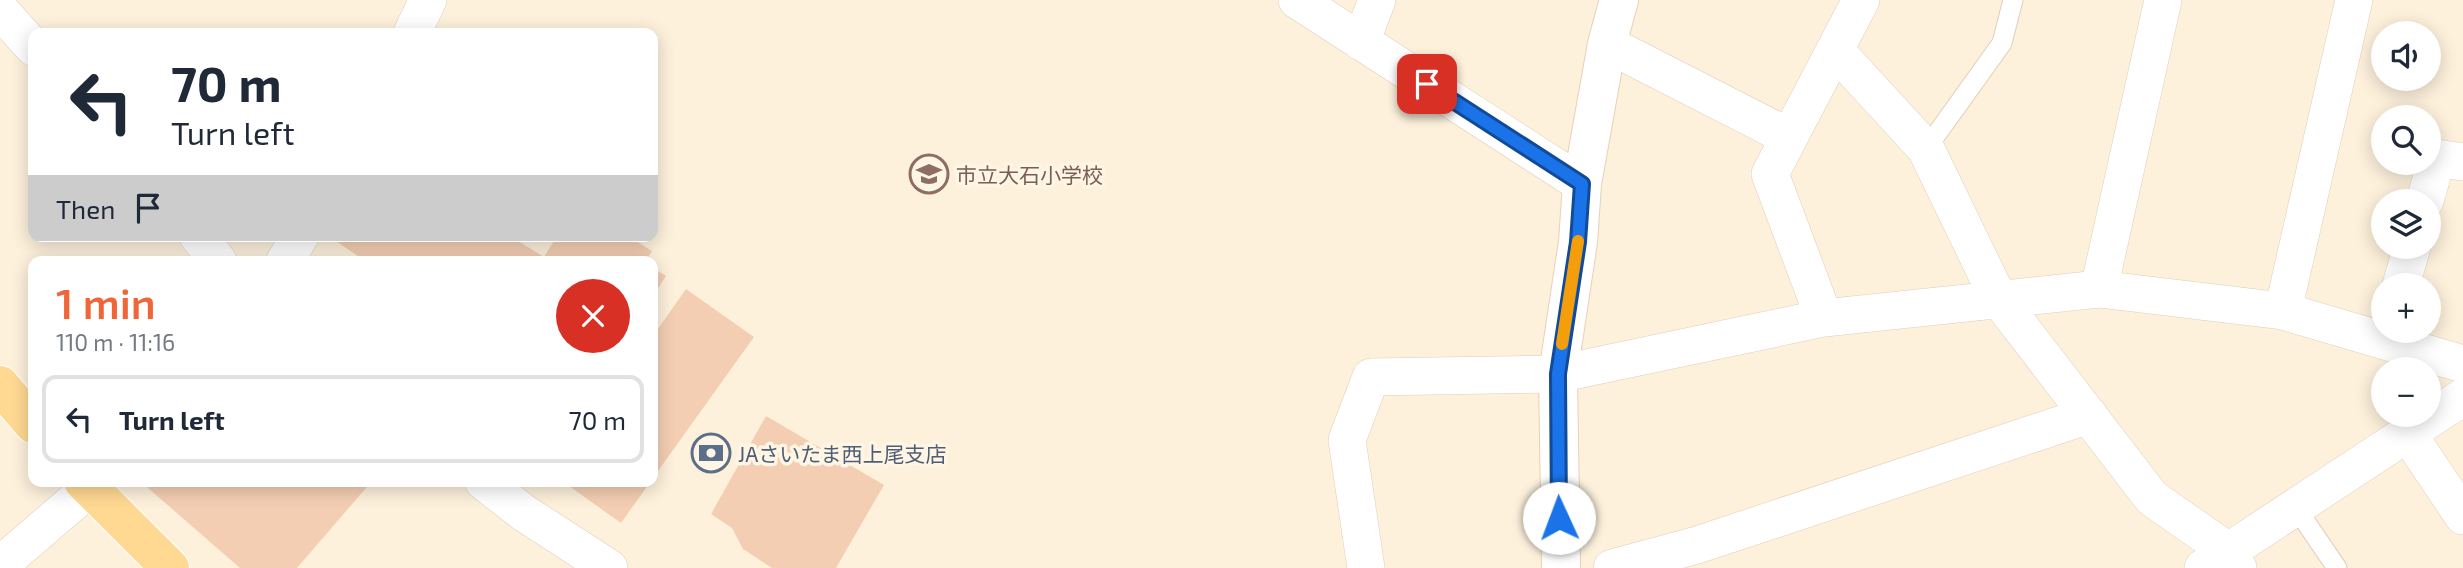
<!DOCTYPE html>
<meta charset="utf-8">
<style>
:root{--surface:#fff;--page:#f2f2f3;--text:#1f2937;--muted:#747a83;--line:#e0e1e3;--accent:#f06639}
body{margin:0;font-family:"Exo 2","Noto Sans JP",sans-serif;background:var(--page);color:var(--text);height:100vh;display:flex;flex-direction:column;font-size:26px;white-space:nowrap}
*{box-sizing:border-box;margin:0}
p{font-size:23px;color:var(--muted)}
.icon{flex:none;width:38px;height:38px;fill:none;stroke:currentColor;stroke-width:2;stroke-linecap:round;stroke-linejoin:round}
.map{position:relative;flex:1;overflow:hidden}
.drawer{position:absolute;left:28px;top:256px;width:630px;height:231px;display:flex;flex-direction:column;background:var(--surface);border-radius:14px;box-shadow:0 4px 18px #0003}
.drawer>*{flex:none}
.top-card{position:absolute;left:28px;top:28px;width:630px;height:214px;border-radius:14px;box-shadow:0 4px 18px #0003;background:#fff;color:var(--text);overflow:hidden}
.controls{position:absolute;left:2371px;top:21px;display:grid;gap:14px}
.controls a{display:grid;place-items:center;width:70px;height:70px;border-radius:50%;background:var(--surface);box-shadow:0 4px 18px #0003;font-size:35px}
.pin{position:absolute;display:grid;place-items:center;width:60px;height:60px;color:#fff;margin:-30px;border-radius:14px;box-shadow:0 4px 10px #0006}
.me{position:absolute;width:77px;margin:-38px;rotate:358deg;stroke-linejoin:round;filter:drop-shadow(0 0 5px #0008)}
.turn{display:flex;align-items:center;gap:24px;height:147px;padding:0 28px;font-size:32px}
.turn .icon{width:91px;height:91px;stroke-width:2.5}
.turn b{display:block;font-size:49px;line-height:60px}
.then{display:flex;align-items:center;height:66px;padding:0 28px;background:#0003;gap:14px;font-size:26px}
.round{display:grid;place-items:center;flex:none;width:74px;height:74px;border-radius:37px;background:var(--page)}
.headline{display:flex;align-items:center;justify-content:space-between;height:119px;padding:0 28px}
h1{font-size:42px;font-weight:600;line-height:52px;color:var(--accent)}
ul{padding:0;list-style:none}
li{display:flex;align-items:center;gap:21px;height:88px;margin:0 14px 10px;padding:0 14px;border:4px solid var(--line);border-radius:14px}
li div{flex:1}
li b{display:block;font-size:26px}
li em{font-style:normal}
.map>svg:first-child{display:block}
.building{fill:#f4ceb3}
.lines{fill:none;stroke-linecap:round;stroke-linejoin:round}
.lane-casing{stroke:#e1cdb9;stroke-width:21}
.street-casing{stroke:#e1cdb9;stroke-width:38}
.secondary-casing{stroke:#e9d0b8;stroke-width:40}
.primary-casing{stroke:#fff;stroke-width:40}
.lane{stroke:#fff;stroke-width:19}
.street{stroke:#fff;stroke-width:37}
.secondary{stroke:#fff;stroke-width:38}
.primary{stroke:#ffd992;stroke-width:38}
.route-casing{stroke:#114b97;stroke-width:18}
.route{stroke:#1a73e8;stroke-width:12}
.slow{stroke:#f59e0b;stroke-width:12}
.labels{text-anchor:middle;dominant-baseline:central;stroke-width:7;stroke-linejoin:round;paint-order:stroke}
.education-label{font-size:21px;fill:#785e54;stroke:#fff5e4;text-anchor:start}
.service-label{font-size:21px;fill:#4e5e75;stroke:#fff5e4;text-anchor:start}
</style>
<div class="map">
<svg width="2463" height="568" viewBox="0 0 2463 568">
<rect width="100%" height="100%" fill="#fdf1dc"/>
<path class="building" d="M339,236H510L544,257L557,236H628L652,251L646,261H365L336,241Z
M653,268L666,276L653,296Z
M686,289L754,337L653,478V336Z
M766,416L884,485L836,568H772L743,549L732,528L711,514Z
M140,481H372L297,568H240Z
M562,481H651L621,523Z"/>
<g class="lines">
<defs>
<path id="lane" d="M1926,149L2002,43L2013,0
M2296,508L2337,568"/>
<path id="street" d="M1297,0L1582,184
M0,10L33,47
M412,33L428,0
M1361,42L1377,0
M1607,44L1789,137
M1835,50L1926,149L1998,298L2152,498L2228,551L2238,568
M2425,201L2437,158L2463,162
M198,236L218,261
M285,261L300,236
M2401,285L2412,247
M2099,289L2163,0
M2283,311L2354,0
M1824,318L1770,174L1861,0
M2408,434L2463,516
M483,481L524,513L609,568
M0,565L98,481
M1366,568L1347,440L1371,377L1558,374L1824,318L2099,289L2283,311L2463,364
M1612,568L1697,545L2089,415
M2203,568L2463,397"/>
<path id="secondary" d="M1561,568L1558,374L1578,242L1582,184L1607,44L1619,0"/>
<path id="primary" d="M0,385L33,424
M83,481L170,568"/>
</defs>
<use href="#lane" class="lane-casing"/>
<use href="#street" class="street-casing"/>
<use href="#secondary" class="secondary-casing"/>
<use href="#primary" class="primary-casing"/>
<use href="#lane" class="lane"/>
<use href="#street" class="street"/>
<use href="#secondary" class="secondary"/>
<use href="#primary" class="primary"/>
</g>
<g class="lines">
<defs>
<path id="route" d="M1427,84L1582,184L1578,242L1558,374L1559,518"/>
</defs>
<use href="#route" class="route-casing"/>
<use href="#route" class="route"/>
<path class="slow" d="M1562,344L1578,241"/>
</g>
<defs>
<symbol id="school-ring" viewBox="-11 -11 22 22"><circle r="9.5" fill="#fff5e4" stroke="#8d6e63" stroke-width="1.5"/><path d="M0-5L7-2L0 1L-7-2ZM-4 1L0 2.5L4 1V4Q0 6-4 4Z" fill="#8d6e63"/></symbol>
<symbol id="bank-ring" viewBox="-11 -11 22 22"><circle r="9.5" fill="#fff5e4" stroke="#5c6f8a" stroke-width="1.5"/><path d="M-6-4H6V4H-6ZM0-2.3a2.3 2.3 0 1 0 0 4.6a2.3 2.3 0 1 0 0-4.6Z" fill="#5c6f8a"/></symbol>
</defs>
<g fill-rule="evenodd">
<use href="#school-ring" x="907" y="152" width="44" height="44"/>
<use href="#bank-ring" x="689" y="431" width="44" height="44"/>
</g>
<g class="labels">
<g class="education-label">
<text x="956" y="174">市立大石小学校</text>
</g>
<g class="service-label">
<text x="738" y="453">JAさいたま西上尾支店</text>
</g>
</g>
</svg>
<div class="controls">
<a><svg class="icon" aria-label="sound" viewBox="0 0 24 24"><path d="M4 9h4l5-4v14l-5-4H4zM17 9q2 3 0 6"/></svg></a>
<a><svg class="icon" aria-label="search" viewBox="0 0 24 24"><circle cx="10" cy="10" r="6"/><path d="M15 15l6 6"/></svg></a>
<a><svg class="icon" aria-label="layers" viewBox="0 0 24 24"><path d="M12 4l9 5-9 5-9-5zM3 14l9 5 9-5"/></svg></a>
<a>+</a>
<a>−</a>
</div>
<div class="pin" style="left:1427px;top:84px;background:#d93025"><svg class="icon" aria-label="arrive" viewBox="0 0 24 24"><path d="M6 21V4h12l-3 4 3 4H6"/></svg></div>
<svg class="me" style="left:1559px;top:518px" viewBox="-20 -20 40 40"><circle r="19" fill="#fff"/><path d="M0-13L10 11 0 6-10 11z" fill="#1a73e8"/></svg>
<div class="top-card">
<div class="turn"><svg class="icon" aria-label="left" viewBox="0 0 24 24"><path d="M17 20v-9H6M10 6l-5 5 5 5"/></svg><div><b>70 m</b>Turn left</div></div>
<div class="then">Then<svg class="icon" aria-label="arrive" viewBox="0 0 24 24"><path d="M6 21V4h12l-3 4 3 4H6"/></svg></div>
</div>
<section class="drawer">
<div class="headline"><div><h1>1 min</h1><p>110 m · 11:16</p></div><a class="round" style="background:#d93025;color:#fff"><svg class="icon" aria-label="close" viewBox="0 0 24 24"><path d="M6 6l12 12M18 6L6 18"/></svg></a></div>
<ul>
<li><svg class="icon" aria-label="left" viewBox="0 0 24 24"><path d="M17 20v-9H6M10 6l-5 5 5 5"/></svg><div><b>Turn left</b></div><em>70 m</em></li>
</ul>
</section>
</div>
